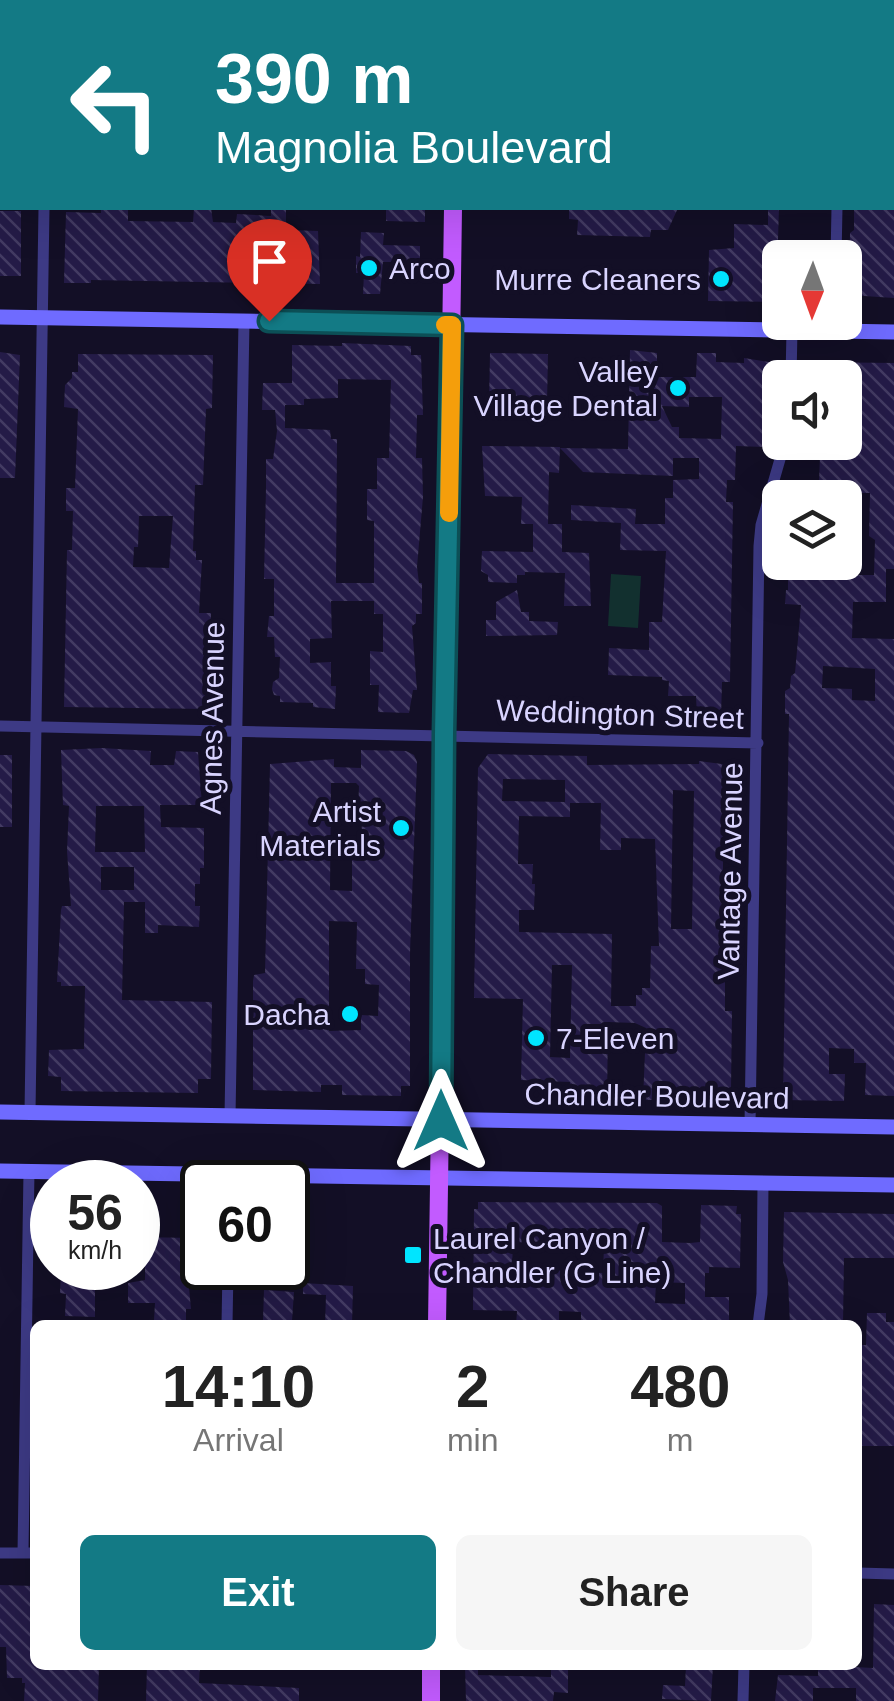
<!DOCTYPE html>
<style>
:root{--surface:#fff;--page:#f6f6f6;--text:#222;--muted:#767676;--accent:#137a85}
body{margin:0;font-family:Helvetica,sans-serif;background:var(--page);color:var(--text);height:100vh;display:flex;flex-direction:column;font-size:38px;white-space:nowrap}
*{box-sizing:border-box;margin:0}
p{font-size:32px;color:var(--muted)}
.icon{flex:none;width:55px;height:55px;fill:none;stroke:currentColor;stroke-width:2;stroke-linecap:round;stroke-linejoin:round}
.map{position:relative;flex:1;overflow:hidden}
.drawer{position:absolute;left:30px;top:1320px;width:832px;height:350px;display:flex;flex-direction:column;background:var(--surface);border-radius:15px;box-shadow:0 10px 40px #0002}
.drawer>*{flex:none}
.top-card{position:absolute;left:0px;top:0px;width:895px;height:210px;box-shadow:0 10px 40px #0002;background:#137a85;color:#fff;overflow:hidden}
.needle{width:65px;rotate:181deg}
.controls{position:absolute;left:762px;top:240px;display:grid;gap:20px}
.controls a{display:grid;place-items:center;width:100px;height:100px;border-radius:15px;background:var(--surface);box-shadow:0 10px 40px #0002;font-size:50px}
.speed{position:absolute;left:30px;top:1160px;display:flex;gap:20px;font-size:50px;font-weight:700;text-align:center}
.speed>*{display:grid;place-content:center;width:130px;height:130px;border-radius:50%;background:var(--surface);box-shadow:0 10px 40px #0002;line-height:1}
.speed small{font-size:25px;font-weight:400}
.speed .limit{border:5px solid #111;border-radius:15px;background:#fff;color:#111}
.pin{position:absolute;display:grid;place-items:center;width:85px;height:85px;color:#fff;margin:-102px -42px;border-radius:50% 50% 50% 0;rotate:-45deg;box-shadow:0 0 10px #0007}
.pin .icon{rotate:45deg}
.me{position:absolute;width:110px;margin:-55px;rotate:0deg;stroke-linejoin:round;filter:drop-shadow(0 0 8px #0008)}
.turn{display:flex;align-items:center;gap:35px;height:210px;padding:0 50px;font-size:45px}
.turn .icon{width:130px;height:130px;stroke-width:2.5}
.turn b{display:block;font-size:70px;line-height:85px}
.eta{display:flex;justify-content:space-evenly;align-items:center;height:170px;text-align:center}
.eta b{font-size:60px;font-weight:700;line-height:70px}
.cta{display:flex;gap:20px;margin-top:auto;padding:20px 50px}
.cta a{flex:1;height:115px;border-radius:15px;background:var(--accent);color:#fff;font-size:40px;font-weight:700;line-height:115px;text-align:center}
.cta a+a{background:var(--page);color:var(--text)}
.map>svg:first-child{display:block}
.park{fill:#12302f}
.building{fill:url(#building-back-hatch);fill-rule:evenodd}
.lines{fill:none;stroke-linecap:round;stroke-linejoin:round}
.street{stroke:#3d3a85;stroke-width:11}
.secondary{stroke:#6f6bff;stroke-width:15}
.primary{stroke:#c25bff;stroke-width:18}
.route-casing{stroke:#0c4f56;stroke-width:25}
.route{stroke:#137a85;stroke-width:18}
.slow{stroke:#f59e0b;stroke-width:18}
.poi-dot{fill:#00e5ff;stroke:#130f26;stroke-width:4}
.labels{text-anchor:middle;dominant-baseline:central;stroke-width:10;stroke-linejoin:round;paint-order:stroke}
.poi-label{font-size:30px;fill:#d9d4ff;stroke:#130f26;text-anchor:end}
.street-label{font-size:30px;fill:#d9d4ff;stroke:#130f26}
</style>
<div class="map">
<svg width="894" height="1701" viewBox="0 0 894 1701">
<defs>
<pattern id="building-back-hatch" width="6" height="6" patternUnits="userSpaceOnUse" patternTransform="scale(2.5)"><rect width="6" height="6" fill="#241b47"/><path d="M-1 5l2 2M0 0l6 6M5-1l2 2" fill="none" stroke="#433b63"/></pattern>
</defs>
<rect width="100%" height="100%" fill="#130f26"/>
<path class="park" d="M611,574L641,576L638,628L608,626Z"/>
<path class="building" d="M101,208H128V221L193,222L194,208H211L213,222L236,223L237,214L271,216V208H286V224H290V230L318,231L320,284L91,280V283H64L66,212L101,213Z
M386,208H425V222L386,221Z
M569,208H678L668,230H651L650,237L577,235L578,220L569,219Z
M768,208H779L776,302L708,301L709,250L734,248V224L768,225Z
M854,208H894V298L849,295L850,233L854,230Z
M0,211H21V276H0Z
M361,232L384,233L383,245L420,246V262H383L380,294H363L364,273H356V256L360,257Z
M342,343L411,346V355H421L423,415H417L416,458H422L423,497L417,567L419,583H422V614H416V623L412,626L417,690H413L409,713L378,712L379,685H370V651L383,652V614H374V601H331L332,638L310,639V663L331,662V686H336L335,709L313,707V703L280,702V696L274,695L272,689L273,682L279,678L280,657H275L274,637H267L269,616H274V579H264L266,487V459H273L277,431L275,410H262L263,383H292V345L342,346ZM338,379L391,380L389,458H377V489H367V520L374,521V583H336L337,439H331L330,430L285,428V405H304V399L338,398Z
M630,350L657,353V377H696L697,353H716V362L744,363V358L769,362L768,447L736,446L735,480H727L726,502H733L730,682H722L721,718H697L696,696H668L669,681L662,680V677L608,675L609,648L649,650V622H662L666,551L620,550L621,523L571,520V505L636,509L635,524H665V498H673V480L699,479V458H673V476L583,472L560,448L628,449ZM689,397H722L721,439L679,438V427H672L662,406L689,407Z
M0,352L20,355L15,478H0Z
M490,353L548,354L547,403L489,402Z
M78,354L213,355L212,408L206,409L203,485H195L193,551H196V560H202L199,613H211L208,709L64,707L67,550H72L73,511H66V488H75L78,409L64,407L65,385L72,378V372H78ZM139,516H173L169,568L133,567L134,547H138Z
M811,362L894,363V569H886V602H853L852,638L894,639V1096L865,1095L866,1063H854V1049L829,1048V1074H845L844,1101L783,1100L789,714H785V691L790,688L791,676L795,673L801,605L785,604L786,590H788V575H793V562H820L819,575H874L875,540L869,536L870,493H821V496H807V481H819L820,456H812V442H845V378H811ZM823,666L875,669V701L852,700V689L822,688Z
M482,446L560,447L559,473L549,472L548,524H562V552L589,553L591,606H564L565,573L525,572V575H517V583L488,582V575L481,571L482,551L533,552V524H521L522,497L485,496Z
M517,590L521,612H529V621L558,622L557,635L486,636V620H496V602Z
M102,748L151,751L150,765H174L176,751L198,752L202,805H160L161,827L204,828V868H200V884H195V906H200L199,927L158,925V933H145V902H124L122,1000L212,1002L211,1079H198V1093L61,1091V1077L48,1076L49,1050L84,1049L85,986H61V982H57L61,910L62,906H71L67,851L69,806L63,805L61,750ZM96,806H144L145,852H95ZM101,867H134V890H101Z
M361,750L406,751L414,755L417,762L410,953V1086H401V1096L342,1095V1085H321V1092L253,1090V981L254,975L265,973L270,764L334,759V767L361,768ZM331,783H356L359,786L358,813H362L361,859H352V891L330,890ZM329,921L357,922L356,969H365V984L379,985L378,1016L361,1015V1030L329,1031Z
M488,754L587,756V765L699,764V761L729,765L728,791H724L722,938H725V1011H732L731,1090L726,1099L643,1100L646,1028L635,1023L608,1022L607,1102L569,1100L570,1082L521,1080L523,999L474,998L478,768ZM503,779L565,780V802L502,801ZM673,790L694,791L692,929H671ZM570,803H601L600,850H621V838L655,839L659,946H651L650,988H642V995H636V1006H611L612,934L519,932V910H534L535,884H532L533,864H518L519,816L570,817ZM552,965H572L570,1058L550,1057Z
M0,755H12V827H0Z
M478,1202L657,1203L662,1206V1242L690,1243L700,1242L701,1205L737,1206L736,1214H741L740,1268L709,1267V1273H705V1297H729V1325H705V1320H664L636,1321V1325H581V1312L559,1311V1325H516L517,1311L473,1310L474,1209H478ZM513,1242L604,1246L603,1273L512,1268ZM656,1282L685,1283V1304L655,1303Z
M784,1212L894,1214V1258H844L843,1325H790L788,1280L783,1262Z
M138,1237L193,1238L196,1246L195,1277H188L191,1309H186V1321L154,1320L155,1303H128V1283L145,1280V1252H138Z
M61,1268H95V1317L65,1316L66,1294L60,1293Z
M303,1283L353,1286L352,1325H325L326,1295L303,1294Z
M264,1290L294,1292L292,1321L263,1320Z
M867,1313H886V1322H894V1446H862V1412H858V1345H866Z
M0,1585L35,1586V1665L99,1666L98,1701H24L25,1683H22V1678H7L6,1647H0Z
M874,1604L894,1605V1701H856V1688H813V1701H775L778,1675L818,1676V1665L873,1668Z
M147,1665H200L199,1683L299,1688V1701H146Z
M478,1665V1675L551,1677V1665H568V1693L554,1692L553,1701H466L465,1666Z
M686,1665H713L711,1701L662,1699L663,1685L685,1686Z"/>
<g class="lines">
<path class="street" d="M49,2V0
M841,2V0
M0,109H2
M892,124H894
M836,258L837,208
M791,378L792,330
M0,726L758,743
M30,1112L44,208
M230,1116L244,321
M750,1125L759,546L761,525L785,442
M227,1325L228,1268
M758,1325L762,1294L763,1183
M0,1553H35
M23,1553L29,1171
M858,1573L894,1574
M743,1701L744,1665"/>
<path class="secondary" d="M0,317L894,332
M0,1112L894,1127
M0,1171L894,1185"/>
<path class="primary" d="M456,2V0
M437,1325L453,208
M431,1701V1665"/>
</g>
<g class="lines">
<defs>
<path id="route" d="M269,321L452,325L444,734L441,1121"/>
</defs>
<use href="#route" class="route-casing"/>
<use href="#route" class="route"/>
<path class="slow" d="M445,325H452L449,513"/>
</g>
<g class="poi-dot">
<circle cx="369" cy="268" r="10"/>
<circle cx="721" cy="279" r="10"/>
<circle cx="678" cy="388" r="10"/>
<circle cx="401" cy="828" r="10"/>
<circle cx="350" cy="1014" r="10"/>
<circle cx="536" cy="1038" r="10"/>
<rect x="403" y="1245" width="20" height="20" rx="5"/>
</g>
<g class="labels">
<g class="poi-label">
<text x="389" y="268" text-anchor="start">Arco</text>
<text x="701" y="279">Murre Cleaners</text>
<text x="658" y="371">Valley<tspan x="658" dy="34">Village Dental</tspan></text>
<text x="381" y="811">Artist<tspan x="381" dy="34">Materials</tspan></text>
<text x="330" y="1014">Dacha</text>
<text x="556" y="1038" text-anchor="start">7-Eleven</text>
<text x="433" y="1238" text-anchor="start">Laurel Canyon /<tspan x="433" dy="34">Chandler (G Line)</tspan></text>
</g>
<g class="street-label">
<text transform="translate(620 714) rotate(2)">Weddington Street</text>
<text transform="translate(212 718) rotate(-89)">Agnes Avenue</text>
<text transform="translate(730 871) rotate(-89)">Vantage Avenue</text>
<text transform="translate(657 1096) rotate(1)">Chandler Boulevard</text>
</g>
</g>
</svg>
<div class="controls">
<a><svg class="needle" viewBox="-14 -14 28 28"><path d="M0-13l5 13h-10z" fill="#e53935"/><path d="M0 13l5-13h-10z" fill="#767676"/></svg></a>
<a><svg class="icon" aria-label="sound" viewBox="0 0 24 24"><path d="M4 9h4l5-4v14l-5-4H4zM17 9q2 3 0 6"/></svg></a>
<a><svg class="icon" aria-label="layers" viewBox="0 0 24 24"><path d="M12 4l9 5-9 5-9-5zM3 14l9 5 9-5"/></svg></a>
</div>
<div class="speed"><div>56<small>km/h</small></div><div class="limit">60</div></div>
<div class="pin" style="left:269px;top:321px;background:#d93025"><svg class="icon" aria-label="arrive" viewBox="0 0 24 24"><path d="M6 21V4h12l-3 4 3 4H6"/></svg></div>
<svg class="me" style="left:441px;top:1121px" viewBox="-20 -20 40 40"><path d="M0-17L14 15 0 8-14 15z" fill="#137a85" stroke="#fff" stroke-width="4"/></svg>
<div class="top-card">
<div class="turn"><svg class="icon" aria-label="left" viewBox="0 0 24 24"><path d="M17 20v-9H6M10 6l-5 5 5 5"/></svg><div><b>390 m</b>Magnolia Boulevard</div></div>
</div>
<section class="drawer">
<div class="eta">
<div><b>14:10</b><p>Arrival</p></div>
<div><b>2</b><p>min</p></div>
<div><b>480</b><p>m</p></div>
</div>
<div class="cta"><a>Exit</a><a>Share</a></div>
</section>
</div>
